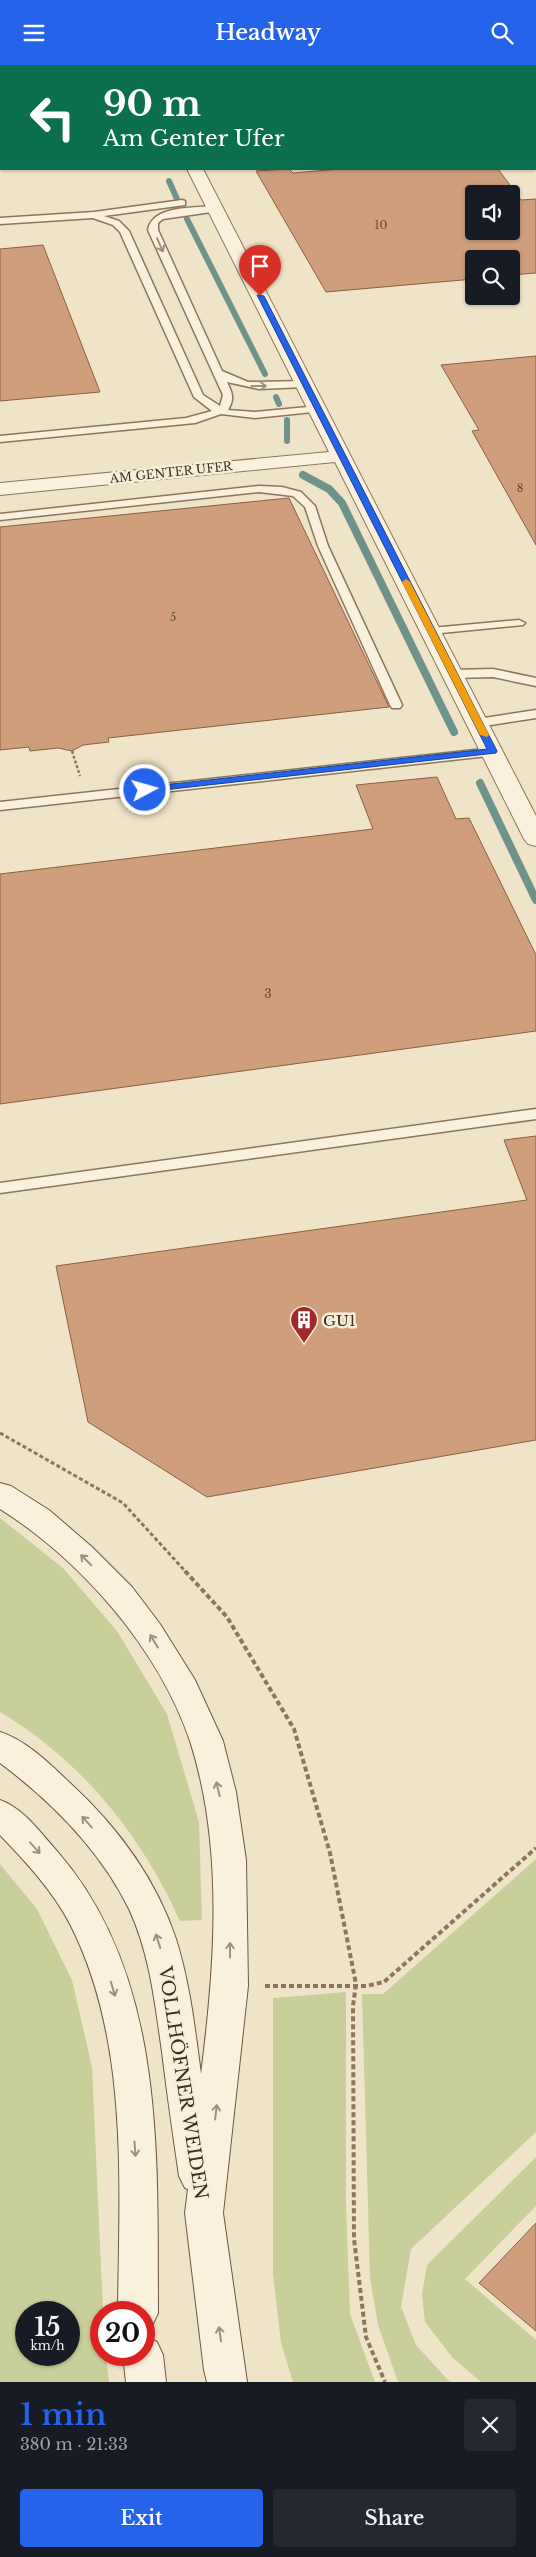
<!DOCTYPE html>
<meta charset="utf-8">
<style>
:root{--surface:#171b24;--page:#242831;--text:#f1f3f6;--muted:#9ea1a6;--accent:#2563eb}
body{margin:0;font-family:"Libre Baskerville",serif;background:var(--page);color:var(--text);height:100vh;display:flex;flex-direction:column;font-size:19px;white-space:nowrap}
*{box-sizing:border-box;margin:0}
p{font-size:16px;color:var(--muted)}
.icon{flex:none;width:28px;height:28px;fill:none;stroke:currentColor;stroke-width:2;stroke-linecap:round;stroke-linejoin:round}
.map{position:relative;height:2317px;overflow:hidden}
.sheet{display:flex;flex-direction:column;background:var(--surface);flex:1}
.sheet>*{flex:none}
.top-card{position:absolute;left:0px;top:0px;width:536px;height:105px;box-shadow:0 1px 4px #0004;background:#0b6e4f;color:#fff;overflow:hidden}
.tools{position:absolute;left:465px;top:120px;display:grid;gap:10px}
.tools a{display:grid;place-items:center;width:55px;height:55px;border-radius:5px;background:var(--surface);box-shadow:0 1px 4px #0004;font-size:25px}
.speed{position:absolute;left:15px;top:2236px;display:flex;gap:10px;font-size:25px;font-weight:700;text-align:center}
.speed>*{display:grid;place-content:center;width:65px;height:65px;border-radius:50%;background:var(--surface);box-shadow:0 1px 4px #0004;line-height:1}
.speed small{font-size:12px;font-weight:400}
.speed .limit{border:8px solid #d22;background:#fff;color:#111}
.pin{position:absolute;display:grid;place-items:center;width:42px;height:42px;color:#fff;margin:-51px -21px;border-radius:50% 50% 50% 0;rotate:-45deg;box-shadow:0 0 5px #0007}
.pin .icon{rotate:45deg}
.me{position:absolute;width:55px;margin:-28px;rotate:84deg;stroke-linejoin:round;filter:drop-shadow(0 0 4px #0008)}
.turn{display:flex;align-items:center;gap:18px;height:105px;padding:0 20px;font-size:22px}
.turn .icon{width:65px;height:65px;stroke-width:2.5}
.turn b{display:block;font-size:35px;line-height:42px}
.round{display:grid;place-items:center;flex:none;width:52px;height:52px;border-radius:5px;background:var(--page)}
.summary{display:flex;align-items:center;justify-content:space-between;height:85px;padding:0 20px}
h1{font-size:30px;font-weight:600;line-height:38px;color:var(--accent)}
.primary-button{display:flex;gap:10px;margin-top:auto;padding:10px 20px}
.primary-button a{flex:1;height:58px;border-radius:5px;background:var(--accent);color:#fff;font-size:20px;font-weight:600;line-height:58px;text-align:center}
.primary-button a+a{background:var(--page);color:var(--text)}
header{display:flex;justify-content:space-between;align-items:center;height:65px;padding:0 20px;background:var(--accent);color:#fff;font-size:22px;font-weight:600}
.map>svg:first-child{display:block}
.green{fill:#c9cf9b;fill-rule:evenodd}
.water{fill:#a9c4bc;stroke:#6f938a}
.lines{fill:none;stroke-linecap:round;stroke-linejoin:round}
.stream-far1{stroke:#6f938a;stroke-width:6}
.stream{stroke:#6f938a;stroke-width:8}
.building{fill:#cf9f7d;stroke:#8d5f41;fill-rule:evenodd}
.lane-casing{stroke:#8d765c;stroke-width:3}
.street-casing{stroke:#8d765c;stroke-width:2}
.secondary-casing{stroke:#6f573f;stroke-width:2}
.path-far2{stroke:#8d765c;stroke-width:2.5;stroke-dasharray:3 2;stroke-linecap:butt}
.path-far1{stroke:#8d765c;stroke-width:3;stroke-dasharray:4 2.5;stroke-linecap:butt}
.path{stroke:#8d765c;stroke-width:4;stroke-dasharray:5 3;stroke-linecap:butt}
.lane{fill:#faf1dc;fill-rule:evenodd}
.street{fill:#faf1dc;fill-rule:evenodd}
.secondary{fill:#faf1dc;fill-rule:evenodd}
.oneway{stroke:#9c907e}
.route{fill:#2563eb;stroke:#184099}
.slow{fill:#f59e0b}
.labels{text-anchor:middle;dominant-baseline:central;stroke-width:5;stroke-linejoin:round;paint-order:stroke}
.far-number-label{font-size:11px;fill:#624a37}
.far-street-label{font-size:12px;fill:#3d2e20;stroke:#f7eed8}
.number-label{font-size:12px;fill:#624a37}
.poi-label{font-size:15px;fill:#3d2e20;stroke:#f7eed8;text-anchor:start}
.near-street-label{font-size:18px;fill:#3d2e20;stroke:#f7eed8}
</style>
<header><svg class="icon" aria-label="menu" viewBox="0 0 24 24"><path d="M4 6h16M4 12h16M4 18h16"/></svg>Headway<svg class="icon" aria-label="search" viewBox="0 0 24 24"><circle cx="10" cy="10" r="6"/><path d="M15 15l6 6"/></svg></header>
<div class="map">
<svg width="536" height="2317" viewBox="0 0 536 2317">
<rect width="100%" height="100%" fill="#f0e4c8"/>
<path class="green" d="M0,1453L63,1503L117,1566L167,1649L199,1757L202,1855L180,1856C142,1771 81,1695 0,1647Z
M536,1794V2067L411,2184L401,2242L416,2280L450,2317H398L378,2260L370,2213L362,1929H383Z
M0,1799L37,1844L72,1915L92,2002L103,2247L101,2290H106L109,2317H0ZM26,2248H69V2290H26Z
M346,1927V2138L350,2249L375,2317H293L281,2278L273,2209V1933Z
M536,2092V2141L465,2214L536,2275V2317H481L453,2293L425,2257L422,2229L427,2200Z"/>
<path class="water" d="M344,0H536V66L535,1Z"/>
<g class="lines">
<path class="stream-far1" d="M169,116L177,134
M187,154L265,309
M276,332L279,339
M287,355V376"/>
<path class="stream" d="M303,410L329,424L342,438L454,667
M480,718L536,835"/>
</g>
<path class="building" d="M289,104L293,108L340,104H498L521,135L536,134V208L511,210V194H474V214L326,227L256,106ZM474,129H511V166H474Z
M43,180L100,327L0,336V184Z
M536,291V480L472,366L479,365L441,300Z
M289,433L389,642L108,673L109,677L83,680L72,686L58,683L30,686L29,682L0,685V462Z
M437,712L456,754L469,753L536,890V966L0,1039V809L373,764L356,720Z
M536,1071V1375L207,1432L88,1357L56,1201L527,1135L504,1075Z
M536,2158V2266L479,2218Z"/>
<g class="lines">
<defs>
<path id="lane" d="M85,0H93L94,1H86Z
M182,135L185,136V140L104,151L119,156L129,166L203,330L220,341L223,330L148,165C152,140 195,143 215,141L218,142V146L163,154L158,158V165L222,306L248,317L305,316L310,319L305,322L259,324L227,317C232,328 235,333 228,345L255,347L318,341L322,342V346L255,353L221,349L195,358L0,377V371L186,353L212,346L194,332L120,167L113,160L93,153L0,159V153L94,147Z
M259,421L282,422L301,427L315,441L328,481L402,640L400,643H392L390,640L318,481L305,442L293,431L259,427L0,455V449Z
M519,555L525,558L523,560L431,569L425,566L431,563Z
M493,604L536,613V621L493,612L453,613L447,609L453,605Z
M536,645V653L478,662L472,658L478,654Z
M493,683L499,687L497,690L0,745V737Z
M536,1044V1054L0,1128V1118Z"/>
<path id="street" d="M134,0H148V1H134Z
M187,104H203L536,751V781L528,779L524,774L335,397L0,430V418L329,387Z"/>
<path id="secondary" d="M0,1418L11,1421L49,1445L92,1482L132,1522L160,1559L195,1615L223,1676L236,1727L246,1795L248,1921L223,2148L247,2317H207L204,2305L185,2148L188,2124L185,2123L179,2111C173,2070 167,2029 162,1987C155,1939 150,1889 129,1844C100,1785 52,1737 0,1698V1667C26,1675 50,1699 70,1718C117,1761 156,1814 176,1874C190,1918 195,1964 201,2009C215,1901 224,1782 190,1676C159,1584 81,1495 0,1444Z
M0,1735C23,1743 40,1767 56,1785C167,1911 157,2091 158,2248L152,2261L144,2264V2248H118C119,2120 130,1977 70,1859C53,1826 26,1797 0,1770Z
M144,2271L157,2277L163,2290L166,2317H126L123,2290H144Z"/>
</defs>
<use href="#lane" class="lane-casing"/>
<use href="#street" class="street-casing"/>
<use href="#secondary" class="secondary-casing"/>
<path class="path-far2" d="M72,686L80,711"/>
<path class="path-far1" d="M0,1368L123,1438L186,1507"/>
<path class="path" d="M185,1506L227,1552L294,1664L330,1788L356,1919L353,1941L354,2174L366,2272L385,2317
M265,1921H366L384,1917L536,1783"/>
<use href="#lane" class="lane"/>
<use href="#street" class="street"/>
<use href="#secondary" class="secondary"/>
</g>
<defs><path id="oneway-shaft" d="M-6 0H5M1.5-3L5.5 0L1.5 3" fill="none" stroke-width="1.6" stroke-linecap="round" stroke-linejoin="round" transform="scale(1.25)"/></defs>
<g class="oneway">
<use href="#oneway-shaft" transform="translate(160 180) rotate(66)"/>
<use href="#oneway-shaft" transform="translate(259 321)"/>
<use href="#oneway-shaft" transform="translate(86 1495) rotate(-135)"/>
<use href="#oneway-shaft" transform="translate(154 1576) rotate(-121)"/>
<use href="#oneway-shaft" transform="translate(218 1724) rotate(-103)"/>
<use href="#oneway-shaft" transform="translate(87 1757) rotate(-132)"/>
<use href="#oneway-shaft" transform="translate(35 1783) rotate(48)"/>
<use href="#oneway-shaft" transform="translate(158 1876) rotate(-108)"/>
<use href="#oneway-shaft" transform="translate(230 1885) rotate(-90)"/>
<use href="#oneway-shaft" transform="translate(113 1924) rotate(73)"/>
<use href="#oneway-shaft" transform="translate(216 2047) rotate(-83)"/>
<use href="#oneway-shaft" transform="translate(135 2084) rotate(86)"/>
<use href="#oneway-shaft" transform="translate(220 2269) rotate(-98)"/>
</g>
<path class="route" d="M257,230L264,231L497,686L496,688L145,727L140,725L145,722L487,684Z"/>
<path class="slow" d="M406,514L410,517L489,670L487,672L480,670L402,517Z"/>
<defs>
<symbol id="building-pin" viewBox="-11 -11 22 30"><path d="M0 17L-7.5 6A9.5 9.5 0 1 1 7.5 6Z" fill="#9e2a2b" stroke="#f7eed8"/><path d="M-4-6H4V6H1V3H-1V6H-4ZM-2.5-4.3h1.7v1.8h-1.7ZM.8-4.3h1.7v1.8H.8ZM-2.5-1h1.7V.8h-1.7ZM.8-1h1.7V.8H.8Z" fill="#fff"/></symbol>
</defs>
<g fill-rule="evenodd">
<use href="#building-pin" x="288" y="1239" width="32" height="43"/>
</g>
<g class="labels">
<g class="far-number-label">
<text x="381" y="160">10</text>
<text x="520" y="423">8</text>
<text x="173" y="552">5</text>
</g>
<g class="far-street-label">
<text transform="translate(171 407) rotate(-6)">AM GENTER UFER</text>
</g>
<g class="number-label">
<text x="268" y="928">3</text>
</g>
<g class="poi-label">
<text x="323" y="1255">GU1</text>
</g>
<g class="near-street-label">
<text transform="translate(183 2018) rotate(81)">VOLLHÖFNER WEIDEN</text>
</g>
</g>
</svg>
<div class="tools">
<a><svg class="icon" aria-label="sound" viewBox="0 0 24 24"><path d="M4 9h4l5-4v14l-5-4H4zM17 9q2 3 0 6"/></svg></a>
<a><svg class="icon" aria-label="search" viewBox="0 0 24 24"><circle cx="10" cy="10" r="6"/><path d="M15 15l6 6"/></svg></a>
</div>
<div class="speed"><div>15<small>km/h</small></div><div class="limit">20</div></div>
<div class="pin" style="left:260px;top:231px;background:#d93025"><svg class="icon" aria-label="arrive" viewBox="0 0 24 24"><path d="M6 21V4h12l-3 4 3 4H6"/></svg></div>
<svg class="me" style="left:145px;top:725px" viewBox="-20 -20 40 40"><circle r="17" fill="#2563eb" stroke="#fff" stroke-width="3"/><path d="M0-11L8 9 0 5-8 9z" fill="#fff"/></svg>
<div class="top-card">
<div class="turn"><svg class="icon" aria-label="left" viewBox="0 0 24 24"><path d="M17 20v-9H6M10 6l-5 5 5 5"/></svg><div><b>90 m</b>Am Genter Ufer</div></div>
</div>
</div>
<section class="sheet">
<div class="summary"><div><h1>1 min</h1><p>380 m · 21:33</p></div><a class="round"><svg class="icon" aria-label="close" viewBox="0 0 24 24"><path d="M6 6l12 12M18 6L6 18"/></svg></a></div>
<div class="primary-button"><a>Exit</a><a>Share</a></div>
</section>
